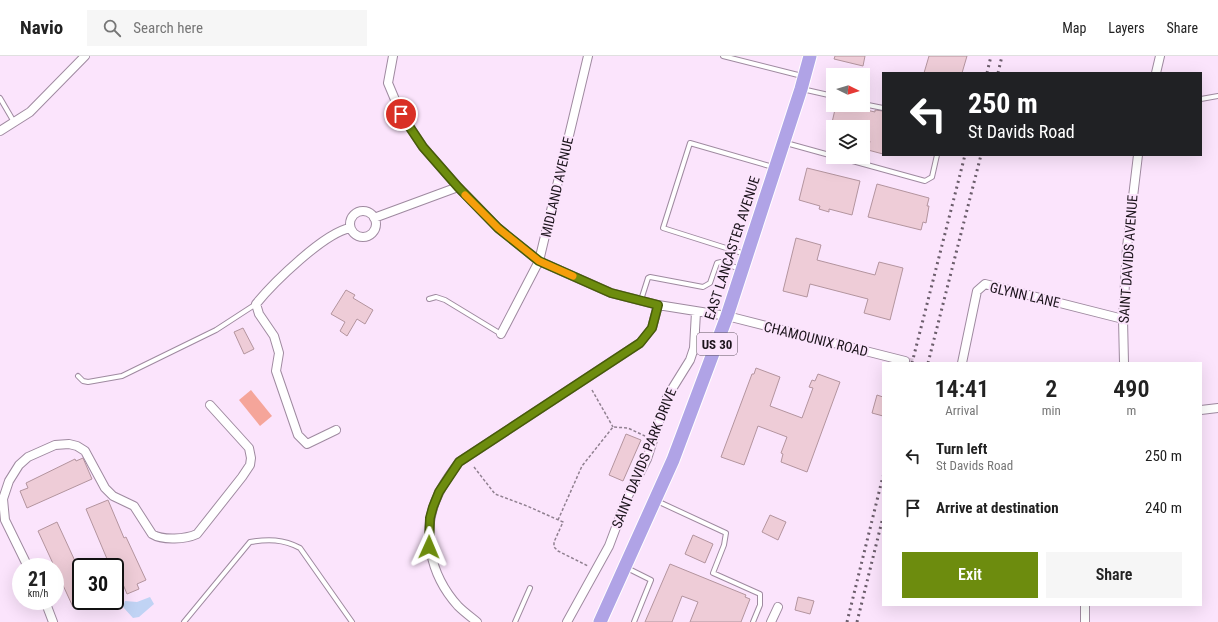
<!DOCTYPE html>
<style>
:root{--surface:#fff;--page:#f6f6f6;--text:#222;--muted:#767676;--line:#e0e0e0;--accent:#6d8c0e}
body{margin:0;font-family:"Roboto Condensed",sans-serif;background:var(--page);color:var(--text);height:100vh;display:flex;flex-direction:column;font-size:15px;white-space:nowrap}
*{box-sizing:border-box;margin:0}
p{font-size:13px;color:var(--muted)}
.icon{flex:none;width:22px;height:22px;fill:none;stroke:currentColor;stroke-width:2;stroke-linecap:round;stroke-linejoin:round}
.map{position:relative;flex:1;overflow:hidden}
.drawer{position:absolute;left:882px;top:306px;width:320px;height:244px;display:flex;flex-direction:column;background:var(--surface);border-radius:0px;box-shadow:0 4px 16px #0002}
.drawer>*{flex:none}
.hud{position:absolute;left:882px;top:16px;width:320px;height:84px;border-radius:0px;box-shadow:0 4px 16px #0002;background:#202124;color:#fff;overflow:hidden}
.needle{width:26px;rotate:95deg}
.tools{position:absolute;left:826px;top:12px;display:grid;gap:8px}
.tools a{display:grid;place-items:center;width:44px;height:44px;border-radius:0px;background:var(--surface);box-shadow:0 4px 16px #0002;font-size:20px}
.speed{position:absolute;left:12px;top:502px;display:flex;gap:8px;font-size:20px;font-weight:700;text-align:center}
.speed>*{display:grid;place-content:center;width:52px;height:52px;border-radius:50%;background:var(--surface);box-shadow:0 4px 16px #0002;line-height:1}
.speed small{font-size:10px;font-weight:400}
.speed .limit{border:2px solid #111;border-radius:6px;background:#fff;color:#111}
.pin{position:absolute;display:grid;place-items:center;width:34px;height:34px;color:#fff;margin:-17px;border:2px solid #fff;border-radius:50%;box-shadow:0 1px 4px #0007}
.me{position:absolute;width:44px;margin:-22px;rotate:1deg;stroke-linejoin:round;filter:drop-shadow(0 0 3px #0008)}
.turn{display:flex;align-items:center;gap:14px;height:84px;padding:0 20px;font-size:18px}
.turn .icon{width:52px;height:52px;stroke-width:2.5}
.turn b{display:block;font-size:28px;line-height:34px}
.eta{display:flex;justify-content:space-evenly;align-items:center;height:68px;text-align:center}
.eta b{font-size:24px;font-weight:600;line-height:28px}
.button{display:flex;gap:8px;margin-top:auto;padding:8px 20px}
.button a{flex:1;height:46px;border-radius:0px;background:var(--accent);color:#fff;font-size:16px;font-weight:600;line-height:46px;text-align:center}
.button a+a{background:var(--page);color:var(--text)}
ul{padding:0;list-style:none}
li{display:flex;align-items:center;gap:12px;height:52px;padding:0 20px}
li div{flex:1}
li b{display:block;font-size:15px}
li em{font-style:normal}
header{display:flex;align-items:center;gap:24px;box-sizing:border-box;height:56px;padding:0 20px;background:var(--surface);border-bottom:1px solid var(--line)}
header strong{font-size:19px}
nav{display:flex;gap:22px;margin-inline-start:auto;font-size:14px}
.search{width:280px;height:36px;background:var(--page);display:flex;align-items:center;gap:10px;box-sizing:border-box;padding:0 14px;border-radius:0px;color:var(--muted);font-size:15px}
.map>svg:first-child{display:block}
.green{fill:#f5a59a}
.water{fill:#c0d3f4}
.building{fill:#eeccd7;stroke:#b3949e}
.lines{fill:none;stroke-linecap:round;stroke-linejoin:round}
.minor-tunnel{stroke:#dac5da;stroke-width:8;stroke-dasharray:8 4;stroke-linecap:butt}
.service-casing{stroke:#9f8aa0;stroke-width:6}
.minor-casing{stroke:#9f8aa0;stroke-width:10}
.trunk-casing{stroke:#fff;stroke-width:15}
.path{stroke:#908090;stroke-width:1.5;stroke-dasharray:3 2;stroke-linecap:butt}
.service{stroke:#fff;stroke-width:4}
.minor{stroke:#fff;stroke-width:8}
.trunk{stroke:#b0a3e6;stroke-width:13}
.rail{stroke:#6b5d6b;stroke-width:3;stroke-dasharray:2 4;stroke-linecap:butt}
.route-casing{stroke:#475b09;stroke-width:10}
.route{stroke:#6d8c0e;stroke-width:7}
.slow{stroke:#f59e0b;stroke-width:7}
.labels{text-anchor:middle;dominant-baseline:central;stroke-width:4;stroke-linejoin:round;paint-order:stroke}
.shield{fill:#fbe4fc;stroke:#5f525f;stroke-width:1}
.shield-label{font-size:13px;font-weight:bold;fill:#1c141c}
.street-label{font-size:14px;fill:#1c141c;stroke:#fbe4fc}
</style>
<header>
<strong>Navio</strong>
<div class="search"><svg class="icon" aria-label="search" viewBox="0 0 24 24"><circle cx="10" cy="10" r="6"/><path d="M15 15l6 6"/></svg>Search here</div>
<nav><a>Map</a><a>Layers</a><a>Share</a></nav>
</header>
<div class="map">
<svg width="1218" height="566" viewBox="0 0 1218 566">
<rect width="100%" height="100%" fill="#fbe4fc"/>
<path class="green" d="M251,334L272,360L260,370L239,344Z"/>
<path class="water" d="M150,541L154,548L139,561L133,562L123,551L125,545L137,546Z"/>
<path class="building" d="M835,0H865L863,10L834,3Z
M929,0H967L962,17H924Z
M836,49H845L875,56V54L883,55V98L868,94L870,85L863,83V71H831Z
M807,112L860,125L852,159L829,153V156L819,153L820,150L799,144Z
M877,128L929,142L927,150H929L926,167L923,166L921,174L868,161Z
M796,182L821,189L817,204L875,219L879,206L903,212L890,264L864,257L868,243L810,228L807,241L783,235Z
M346,234L355,239L353,242L373,254L365,268L357,263L347,280L340,275L345,266L331,258Z
M243,272L254,293L244,298L234,276Z
M756,312L780,321L770,350L802,362L813,332L809,331L812,324L815,325L818,318L840,326L807,416L781,406L783,398L781,397L787,381L758,370L744,409L721,401L752,318H754Z
M877,339L883,341V360L872,357Z
M626,378L641,384L623,425L609,419Z
M83,402L92,423L27,452L20,435L28,432L26,427L75,403L76,405Z
M108,444L124,482L126,481L146,524L137,528L139,533L127,538L115,509L110,510L86,453Z
M770,459L786,466L778,484L762,476Z
M57,466L81,518V548L73,551L38,475Z
M693,479L713,488L705,507L685,498Z
M670,508L746,539L745,541L750,543L741,566H690L698,546L682,540L672,566H645Z
M798,541L814,545L810,558L795,554Z"/>
<g class="lines">
<path class="minor-tunnel" d="M905,305L915,307"/>
<defs>
<path id="service" d="M723,0L802,20
M802,33L833,40
M0,42L14,66
M1201,43L1218,40
M863,48L883,52
M786,87L833,100
M863,99L865,108
M838,101L925,125L932,121L937,99
M745,198L663,172L690,87L773,111
M429,243L436,241L445,244L501,278
M641,244L648,222L650,221L703,231L710,227L717,207L721,206L740,213
M78,320L83,325L88,326L122,320L216,274L256,248
M657,445L726,477L724,489L713,517L760,538V549L753,566
M627,512L651,524L634,566
M184,566L250,486C268,483 283,483 300,492L352,566
M515,566L530,532"/>
<path id="minor" d="M393,0L388,27L401,58L423,91L458,131L498,172L539,205L611,237L658,249L727,260L905,305
M1156,17L1160,0
M0,75L30,56L85,0
M350 168a13 13 0 1 1 26 0a13 13 0 1 1-26 0Z
M374,162L458,131
M501,278L539,205L588,0
M962,307L977,235L985,228L1123,263
M1124,307L1123,263L1127,191L1138,99
M1201,354L1218,352
M336,374L307,388L298,379L276,315L279,297L274,280L259,258L256,248C273,227 324,177 350,172
M28,511L5,464L3,443L9,425L19,409L28,401L55,389L69,388L77,390L85,395L105,432L113,440L134,450L152,478C163,485 186,483 197,478L242,421L250,409L251,402L249,392L210,349
M45,545L53,566
M1085,549V566
M477,566C471,561 464,556 458,550C430,519 420,475 439,437C444,426 452,416 459,406L640,287L652,272L658,249
M567,566L609,490L627,442L647,403L667,341L690,304L694,292L696,256
M771,566L778,551"/>
<path id="trunk" d="M600,566L673,404L727,260L801,33L810,0"/>
</defs>
<use href="#service" class="service-casing"/>
<use href="#minor" class="minor-casing"/>
<use href="#trunk" class="trunk-casing"/>
<path class="path" d="M592,334L613,371
M474,411L495,438L527,450L563,466L554,486V491L558,495L588,510
M558,464L582,410L613,371L628,372L645,380"/>
<use href="#service" class="service"/>
<use href="#minor" class="minor"/>
<use href="#trunk" class="trunk"/>
<path class="rail" d="M987,17L991,0
M998,17L1002,0
M912,307L965,99
M928,307L981,99
M847,566L883,420
M857,566L883,461"/>
</g>
<g class="lines">
<defs>
<path id="route" d="M401,58L423,91L458,131L498,172L539,205L611,237L658,249L652,272L640,287L459,406L439,436L433,451L430,462L429,491"/>
</defs>
<use href="#route" class="route-casing"/>
<use href="#route" class="route"/>
<path class="slow" d="M465,139L498,172L539,205L573,220"/>
</g>
<g class="labels">
<rect class="shield" x="697" y="277" width="40" height="22" rx="3"/>
<g class="shield-label">
<text x="717" y="288">US 30</text>
</g>
<g class="street-label">
<text transform="translate(557 131) rotate(-77)">MIDLAND AVENUE</text>
<text transform="translate(732 192) rotate(-72)">EAST LANCASTER AVENUE</text>
<text transform="translate(1128 203) rotate(-86)">SAINT DAVIDS AVENUE</text>
<text transform="translate(1025 239) rotate(13)">GLYNN LANE</text>
<text transform="translate(816 283) rotate(14)">CHAMOUNIX ROAD</text>
<text transform="translate(644 402) rotate(-68)">SAINT DAVIDS PARK DRIVE</text>
</g>
</g>
</svg>
<div class="tools">
<a><svg class="needle" viewBox="-14 -14 28 28"><path d="M0-13l5 13h-10z" fill="#e53935"/><path d="M0 13l5-13h-10z" fill="#767676"/></svg></a>
<a><svg class="icon" aria-label="layers" viewBox="0 0 24 24"><path d="M12 4l9 5-9 5-9-5zM3 14l9 5 9-5"/></svg></a>
</div>
<div class="speed"><div>21<small>km/h</small></div><div class="limit">30</div></div>
<div class="pin" style="left:401px;top:58px;background:#d93025"><svg class="icon" aria-label="arrive" viewBox="0 0 24 24"><path d="M6 21V4h12l-3 4 3 4H6"/></svg></div>
<svg class="me" style="left:429px;top:491px" viewBox="-20 -20 40 40"><path d="M0-17L14 15 0 8-14 15z" fill="#6d8c0e" stroke="#fff" stroke-width="4"/></svg>
<div class="hud">
<div class="turn"><svg class="icon" aria-label="left" viewBox="0 0 24 24"><path d="M17 20v-9H6M10 6l-5 5 5 5"/></svg><div><b>250 m</b>St Davids Road</div></div>
</div>
<section class="drawer">
<div class="eta">
<div><b>14:41</b><p>Arrival</p></div>
<div><b>2</b><p>min</p></div>
<div><b>490</b><p>m</p></div>
</div>
<ul>
<li><svg class="icon" aria-label="left" viewBox="0 0 24 24"><path d="M17 20v-9H6M10 6l-5 5 5 5"/></svg><div><b>Turn left</b><p>St Davids Road</p></div><em>250 m</em></li>
<li><svg class="icon" aria-label="arrive" viewBox="0 0 24 24"><path d="M6 21V4h12l-3 4 3 4H6"/></svg><div><b>Arrive at destination</b></div><em>240 m</em></li>
</ul>
<div class="button"><a>Exit</a><a>Share</a></div>
</section>
</div>
